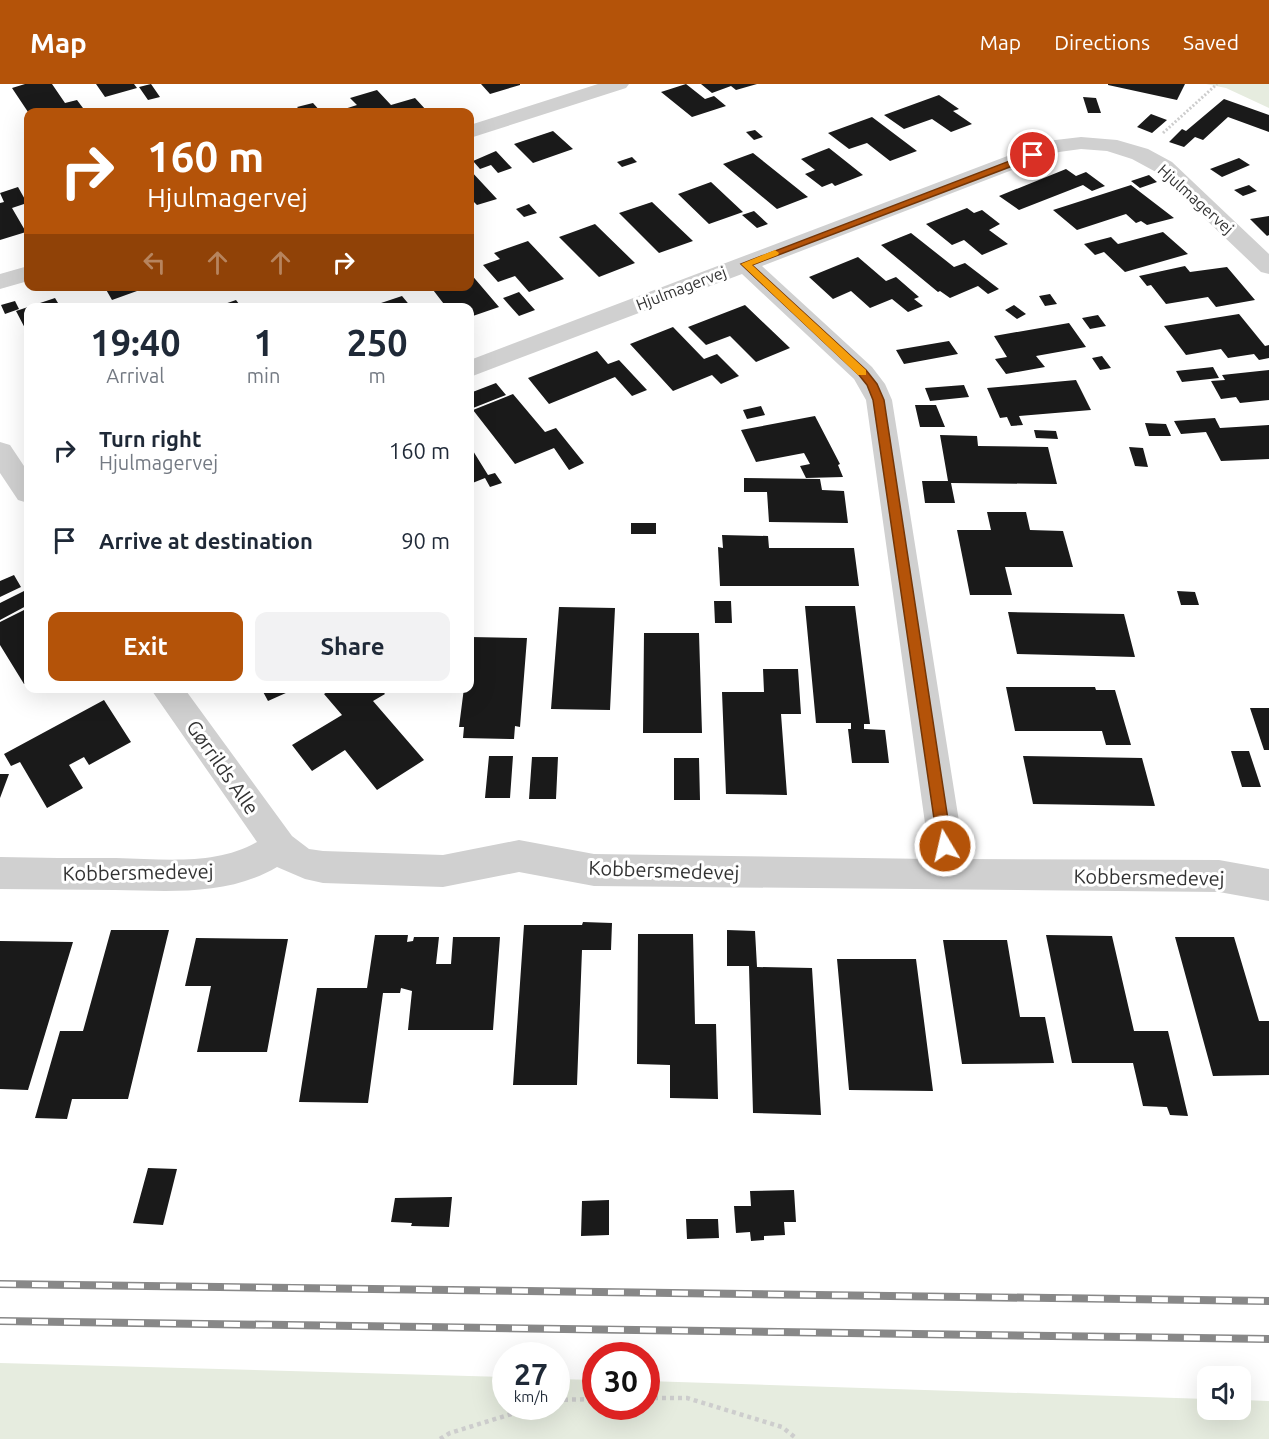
<!DOCTYPE html>
<meta charset="utf-8">
<style>
:root{--surface:#fff;--page:#f2f2f3;--text:#1f2937;--muted:#747a83;--accent:#b45309}
body{margin:0;font-family:Ubuntu,sans-serif;background:var(--page);color:var(--text);height:100vh;display:flex;flex-direction:column;font-size:22px;white-space:nowrap}
*{box-sizing:border-box;margin:0}
p{font-size:20px;color:var(--muted)}
.icon{flex:none;width:33px;height:33px;fill:none;stroke:currentColor;stroke-width:2;stroke-linecap:round;stroke-linejoin:round}
.map{position:relative;flex:1;overflow:hidden}
.panel{position:absolute;left:24px;top:219px;width:450px;height:390px;display:flex;flex-direction:column;background:var(--surface);border-radius:12px;box-shadow:0 6px 24px #0002}
.panel>*{flex:none}
.banner{position:absolute;left:24px;top:24px;width:450px;height:183px;border-radius:12px;box-shadow:0 6px 24px #0002;background:#b45309;color:#fff;overflow:hidden}
.controls{position:absolute;left:1197px;top:1282px;display:grid;gap:12px}
.controls a{display:grid;place-items:center;width:54px;height:54px;border-radius:12px;background:var(--surface);box-shadow:0 6px 24px #0002;font-size:30px}
.speed{position:absolute;left:492px;top:1258px;display:flex;gap:12px;font-size:30px;font-weight:700;text-align:center}
.speed>*{display:grid;place-content:center;width:78px;height:78px;border-radius:50%;background:var(--surface);box-shadow:0 6px 24px #0002;line-height:1}
.speed small{font-size:15px;font-weight:400}
.speed .limit{border:9px solid #d22;background:#fff;color:#111}
.pin{position:absolute;display:grid;place-items:center;width:51px;height:51px;color:#fff;margin:-26px;border:3px solid #fff;border-radius:50%;box-shadow:0 2px 6px #0007}
.me{position:absolute;width:66px;margin:-33px;rotate:351deg;stroke-linejoin:round;filter:drop-shadow(0 0 4px #0008)}
.turn{display:flex;align-items:center;gap:21px;height:126px;padding:0 24px;font-size:27px}
.turn .icon{width:78px;height:78px;stroke-width:2.5}
.turn b{display:block;font-size:42px;line-height:51px}
.lanes{display:flex;align-items:center;height:57px;padding:0 24px;background:#0003;justify-content:center;gap:30px;direction:ltr}
.lanes .off{opacity:.35}
.eta{display:flex;justify-content:space-evenly;align-items:center;height:102px;text-align:center}
.eta b{font-size:36px;font-weight:700;line-height:42px}
.primary-button{display:flex;gap:12px;margin-top:auto;padding:12px 24px}
.primary-button a{flex:1;height:69px;border-radius:12px;background:var(--accent);color:#fff;font-size:24px;font-weight:700;line-height:69px;text-align:center}
.primary-button a+a{background:var(--page);color:var(--text)}
ul{padding:0;list-style:none}
li{display:flex;align-items:center;gap:18px;height:90px;padding:0 24px}
li div{flex:1}
li b{display:block;font-size:22px}
li em{font-style:normal}
header{display:flex;align-items:center;gap:36px;box-sizing:border-box;height:84px;padding:0 30px;background:var(--accent);color:#fff}
header strong{font-size:28px}
nav{display:flex;gap:33px;margin-inline-start:auto;font-size:21px}
.map>svg:first-child{display:block}
.green{fill:#e6ecdf}
.building{fill:#1a1a1a}
.lines{fill:none;stroke-linecap:round;stroke-linejoin:round}
.path-far1{stroke:#cdcdcd;stroke-width:3;stroke-dasharray:2 2;stroke-linecap:butt}
.path{stroke:#cdcdcd;stroke-width:4.5;stroke-dasharray:4 4;stroke-linecap:butt}
.minor{fill:#d0d0d0;fill-rule:evenodd}
.rail-casing{stroke:#888;stroke-width:8}
.rail{stroke:#fff;stroke-width:5;stroke-dasharray:16;stroke-linecap:butt}
.route{fill:#b45309;stroke:#753606;stroke-width:1.5}
.slow{fill:#f59e0b}
.labels{text-anchor:middle;dominant-baseline:central;stroke-width:6;stroke-linejoin:round;paint-order:stroke}
.far-street-label{font-size:16px;fill:#333;stroke:#fff}
.street-label{font-size:20px;fill:#333;stroke:#fff}
</style>
<header>
<strong>Map</strong>
<nav><a>Map</a><a>Directions</a><a>Saved</a></nav>
</header>
<div class="map">
<svg width="1269" height="1355" viewBox="0 0 1269 1355">
<rect width="100%" height="100%" fill="#fff"/>
<path class="green" d="M1206,0H1269V24L1226,4Z
M0,1279L505,1293L506,1323H556L557,1295L595,1296L596,1323H646L647,1297L1207,1315L1208,1326H1240L1241,1316L1269,1317V1355H0Z"/>
<path class="building" d="M25,0H52L65,19L77,16L86,28H28L12,4Z
M96,0H134L137,4L105,13Z
M151,0L160,13L148,16L139,3Z
M481,0H520V1L490,10Z
M686,0L705,15L714,12L726,22L692,33L661,8Z
M701,0H757L736,6L731,2L712,9Z
M1185,0L1177,16L1108,1V0Z
M377,6L391,21L415,14L427,27L335,28L357,21L350,14Z
M939,11L959,25L953,27L972,40L951,48L932,35L904,45L884,31Z
M1083,13L1096,14L1101,29H1088Z
M1224,15L1269,31V48L1228,33L1203,56L1195,53L1184,63L1169,58L1182,45L1186,47Z
M313,19L321,28H302L297,23Z
M1151,30L1167,36L1152,49L1137,43Z
M872,33L917,67L890,77L867,59L849,65L828,49Z
M755,46L763,53L754,56L746,48Z
M553,47L573,65L533,79L514,60Z
M829,64L863,91L835,102L832,99L822,103L805,90L815,86L801,75Z
M496,67L512,84L498,89L491,81L480,85L473,77Z
M753,69L808,113L777,125L723,80Z
M632,73L637,78L622,83L617,78Z
M1239,74L1250,81L1222,93L1210,85Z
M1066,85L1076,92L1086,88L1105,102L1092,107L1083,101L1019,126L999,112Z
M470,86L497,115L477,121L470,114Z
M1149,91L1157,98L1140,104L1131,97Z
M711,98L743,128L709,140L678,110Z
M1131,101L1174,134L1147,141L1141,137L1136,139L1126,130L1077,146L1053,126Z
M1249,101L1257,107L1243,112L1234,106Z
M18,103L27,119L12,124L26,148L0,156V119L4,118L0,109Z
M652,118L693,157L659,169L619,129Z
M529,120L537,129L524,133L516,125Z
M967,124L974,129L982,126L1000,140L989,146L1008,160L982,171L964,156L952,161L926,140Z
M754,127L768,140L757,144L742,131Z
M1269,132V151L1267,152L1250,135Z
M595,140L635,179L599,193L559,153Z
M1163,148L1188,170L1125,188L1104,168L1095,171L1084,160L1111,153L1118,160Z
M911,149L954,183L965,179L999,205L988,210L978,202L950,214L940,207L938,208L881,161Z
M528,157L564,195L529,208L515,192L498,198L483,181L500,175L494,169Z
M858,173L886,197L896,193L919,213L914,215L923,222L908,228L892,215L870,224L851,207L833,215L809,193Z
M1185,182L1190,188L1227,183L1255,216L1216,223L1208,213L1166,220L1151,201L1147,202L1139,192Z
M470,189L499,223L470,233V224H447L430,202H470Z
M104,202H135L137,207L112,216Z
M519,208L535,226L519,232L503,214Z
M1050,210L1057,220L1045,222L1039,212Z
M402,212L412,224H369V223Z
M55,214L61,224H28V250L16,227Z
M236,216L242,224H216V223Z
M15,217L19,225L5,230L1,221Z
M745,221L790,264L756,278L730,252L706,261L688,243Z
M1014,221L1026,230L1017,235L1005,226Z
M1239,230L1265,262L1269,261V274L1259,276L1254,270L1228,274L1221,265L1186,271L1164,242Z
M1098,231L1106,242L1090,245L1082,234Z
M1069,239L1086,263L1036,272L1045,283L1006,290L995,275L1007,273L994,252Z
M673,243L704,275L717,270L739,292L721,300L712,291L673,307L630,260Z
M949,257L958,270L904,280L896,266Z
M597,267L608,280L619,276L647,306L632,312L615,293L549,320L528,294Z
M1102,272L1111,284L1100,286L1092,274Z
M1213,283L1219,294L1182,298L1176,287Z
M1269,286V316L1240,319L1236,313L1221,315L1211,297L1225,296L1222,291Z
M1076,296L1091,326L1019,332L1023,341L1011,342L1007,333L1000,334L987,304Z
M496,299L506,311L473,324L470,320V309Z
M964,301L969,313L930,317L925,304Z
M513,310L545,348L556,344L584,379L569,386L554,364L515,380L473,326Z
M915,321H936L945,343H920Z
M761,322L765,331L747,335L743,326Z
M815,332L840,380L838,381L843,393L806,394L800,382L810,380L804,369L756,378L741,346Z
M1215,334L1220,344L1269,341V375L1221,377L1206,348L1181,350L1174,337Z
M1145,339L1166,340L1171,352H1149Z
M1034,346L1056,347L1058,355L1036,354Z
M940,351L977,352L978,362L1048,363L1057,400L951,399L955,419H925L922,397H948Z
M470,362L488,391L495,389L502,399L490,403L485,394L470,400Z
M1129,363L1143,364L1148,383L1135,382Z
M744,394L820,395L822,406L844,407L848,439L769,438L767,408H744Z
M987,428H1026L1030,446L1063,447L1073,483H1005L1012,511H970L957,446H991Z
M631,439H656V450H631Z
M722,451L768,452L769,464H854L859,502H720L718,463L723,464Z
M14,491L21,503L0,513V497Z
M24,507L28,513V521L0,536V519Z
M1177,507L1195,508L1199,521H1181Z
M714,517H731L732,539H715Z
M805,522H855L870,640H864V645L885,646L889,679H852L848,645H851V639H816Z
M559,523L615,524L610,626L551,625Z
M28,524V598L24,600L0,561V538Z
M1008,528L1124,530L1135,573L1017,570Z
M644,549H699L702,649H643Z
M470,553L527,554L520,643L515,642L514,655L463,654L464,643H459L464,604H470Z
M763,585H798L801,630H781L787,711L726,710L722,608H764Z
M1006,603H1095L1096,606H1115L1131,661H1106L1102,647H1015Z
M261,604H297L268,617Z
M333,604H380L385,610L373,617L424,676L377,706L345,666L312,687L292,661L342,631L324,610Z
M104,616L131,658L89,681L84,673L69,681L83,704L47,724L20,678L11,682L4,670Z
M1250,624H1269V666H1264Z
M1231,667H1249L1261,703H1242Z
M489,672H513L510,714H485Z
M1023,672L1142,674L1155,722L1033,720Z
M532,673H558L556,715H529Z
M674,674H699L700,716H674Z
M0,690H9L0,714Z
M583,838L612,839L611,866H582L577,1001H513L524,841H582Z
M111,846H169L128,1015H72L67,1035L35,1034L60,947H83Z
M727,846L755,847L757,883L812,884L821,1031L753,1029L749,882H727Z
M638,850H693L695,940H716L718,1015L670,1014V981L637,980Z
M375,851H408L407,858L413,857L414,853H439L436,880H451L453,853H500L493,946H408L412,907L401,904L400,909H383L368,1019L299,1018L317,904H367Z
M1046,851L1112,852L1134,947H1168L1188,1032L1170,1031L1167,1023L1143,1022L1133,979H1072Z
M1175,853H1234L1259,937H1269V991L1213,992Z
M196,854L288,855L267,968H197L211,902H185Z
M943,856H1007L1020,933H1045L1054,979L962,980Z
M0,857L73,858L28,1006L0,1005Z
M837,875H916L933,1007L849,1006Z
M148,1084L177,1085L163,1141L133,1139Z
M794,1106L796,1138H784L785,1151L764,1152V1156L751,1157L750,1148L736,1149L734,1122H751L750,1107Z
M452,1113L449,1143L411,1142L412,1139L391,1138L395,1114Z
M609,1116V1151L581,1152L582,1117Z
M686,1135H718L719,1154L687,1155Z"/>
<g class="lines">
<path class="path-far1" d="M1163,49L1217,0"/>
<path class="path" d="M646,1314H687L782,1343L797,1355
M556,1316L596,1315
M440,1355L450,1349L534,1323"/>
<path class="minor" d="M598,0H629L626,4L470,54V41Z
M1081,53L1117,56L1148,65L1172,78L1269,170V190L1261,188L1156,88L1132,75L1107,67L1081,65L1059,68L762,182L872,283L885,300L892,316L965,775L1219,776L1269,785V817L1219,808L594,802L519,788L443,803L323,799L305,795L277,783C228,812 171,807 115,806C77,806 38,805 0,805V773C39,774 77,774 116,774C162,775 216,782 257,758L150,604H184L292,752L309,765L323,767L443,771L519,756L594,770L930,775L866,316L854,295L742,190L470,293V276L1047,57Z
M28,182V197L0,205V190Z
M0,358L10,361L28,388V419L18,416L0,389Z"/>
<defs>
<path id="rail" d="M0,1200L1269,1217
M0,1237L1269,1255"/>
</defs>
<use href="#rail" class="rail-casing"/>
<use href="#rail" class="rail"/>
</g>
<path class="route" d="M1033,68L1038,71L1036,73L752,181L866,286L877,300L884,316L952,762L950,766L945,768L940,766L938,762L873,316L867,301L859,291L741,180Z"/>
<path class="slow" d="M775,166L779,169L778,171L752,181L866,286V291H858L741,180Z"/>
<g class="labels">
<g class="far-street-label">
<text transform="translate(1196 115) rotate(42)">Hjulmagervej</text>
<text transform="translate(681 204) rotate(-21)">Hjulmagervej</text>
</g>
<g class="street-label">
<text transform="translate(223 683) rotate(55)">Gørrilds Alle</text>
<text transform="translate(664 786) rotate(2)">Kobbersmedevej</text>
<text transform="translate(138 788) rotate(-1)">Kobbersmedevej</text>
<text transform="translate(1149 793) rotate(1)">Kobbersmedevej</text>
</g>
</g>
</svg>
<div class="controls">
<a><svg class="icon" aria-label="sound" viewBox="0 0 24 24"><path d="M4 9h4l5-4v14l-5-4H4zM17 9q2 3 0 6"/></svg></a>
</div>
<div class="speed"><div>27<small>km/h</small></div><div class="limit">30</div></div>
<div class="pin" style="left:1033px;top:71px;background:#d93025"><svg class="icon" aria-label="arrive" viewBox="0 0 24 24"><path d="M6 21V4h12l-3 4 3 4H6"/></svg></div>
<svg class="me" style="left:945px;top:762px" viewBox="-20 -20 40 40"><circle r="17" fill="#b45309" stroke="#fff" stroke-width="3"/><path d="M0-11L8 9 0 5-8 9z" fill="#fff"/></svg>
<div class="banner">
<div class="turn"><svg class="icon" aria-label="right" viewBox="0 0 24 24"><path d="M7 20v-9h11M14 6l5 5-5 5"/></svg><div><b>160 m</b>Hjulmagervej</div></div>
<div class="lanes"><svg class="icon off" aria-label="left" viewBox="0 0 24 24"><path d="M17 20v-9H6M10 6l-5 5 5 5"/></svg><svg class="icon off" aria-label="ahead" viewBox="0 0 24 24"><path d="M12 20V5M6 11l6-6 6 6"/></svg><svg class="icon off" aria-label="ahead" viewBox="0 0 24 24"><path d="M12 20V5M6 11l6-6 6 6"/></svg><svg class="icon" aria-label="right" viewBox="0 0 24 24"><path d="M7 20v-9h11M14 6l5 5-5 5"/></svg></div>
</div>
<section class="panel">
<div class="eta">
<div><b>19:40</b><p>Arrival</p></div>
<div><b>1</b><p>min</p></div>
<div><b>250</b><p>m</p></div>
</div>
<ul>
<li><svg class="icon" aria-label="right" viewBox="0 0 24 24"><path d="M7 20v-9h11M14 6l5 5-5 5"/></svg><div><b>Turn right</b><p>Hjulmagervej</p></div><em>160 m</em></li>
<li><svg class="icon" aria-label="arrive" viewBox="0 0 24 24"><path d="M6 21V4h12l-3 4 3 4H6"/></svg><div><b>Arrive at destination</b></div><em>90 m</em></li>
</ul>
<div class="primary-button"><a>Exit</a><a>Share</a></div>
</section>
</div>
